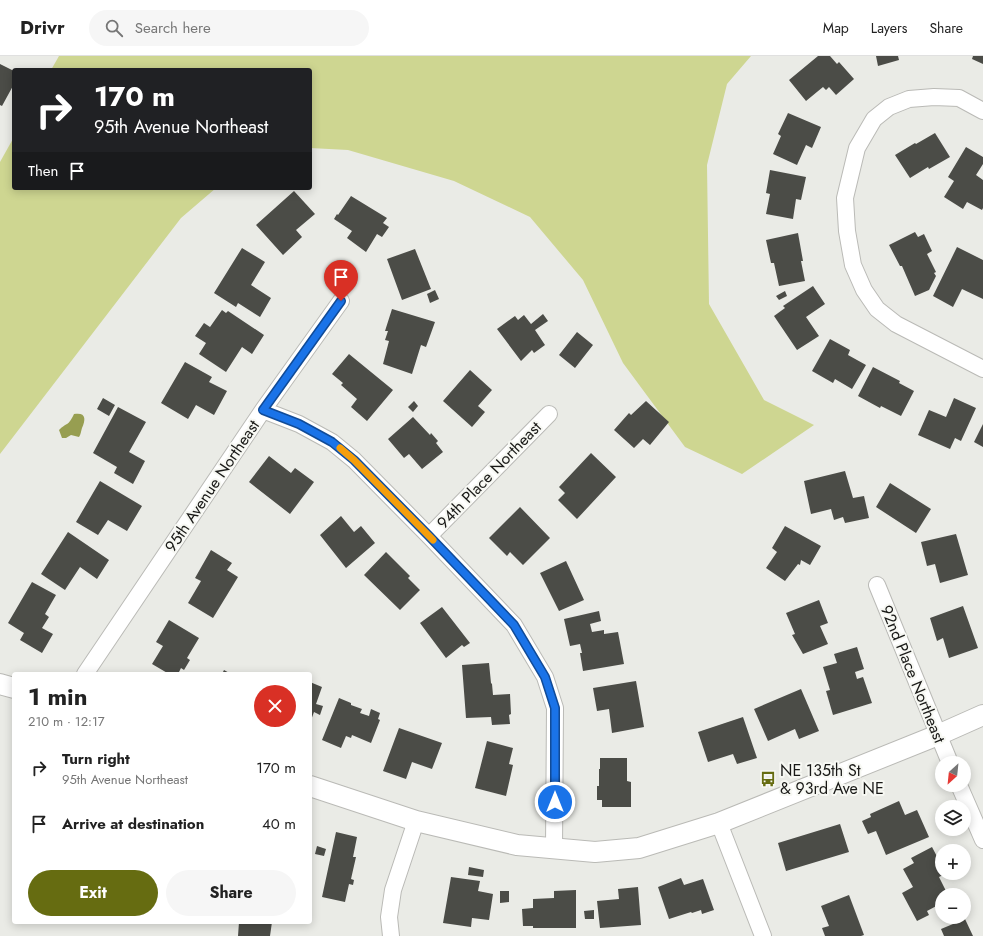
<!DOCTYPE html>
<meta charset="utf-8">
<style>
:root{--surface:#fff;--page:#f6f6f6;--text:#222;--muted:#767676;--line:#e0e0e0;--accent:#666c11}
body{margin:0;font-family:Jost,sans-serif;background:var(--page);color:var(--text);height:100vh;display:flex;flex-direction:column;font-size:15px;white-space:nowrap}
*{box-sizing:border-box;margin:0}
p{font-size:13px;color:var(--muted)}
.icon{flex:none;width:22px;height:22px;fill:none;stroke:currentColor;stroke-width:2;stroke-linecap:round;stroke-linejoin:round}
.map{position:relative;flex:1;overflow:hidden}
.side{position:absolute;left:12px;top:616px;width:300px;height:252px;display:flex;flex-direction:column;background:var(--surface);border-radius:4px;box-shadow:0 2px 10px #0003}
.side>*{flex:none}
.banner{position:absolute;left:12px;top:12px;width:300px;height:122px;border-radius:4px;box-shadow:0 2px 10px #0003;background:#202124;color:#fff;overflow:hidden}
.needle{width:26px;rotate:207deg}
.controls{position:absolute;left:935px;top:700px;display:grid;gap:8px}
.controls a{display:grid;place-items:center;width:36px;height:36px;border-radius:50%;background:var(--surface);box-shadow:0 2px 10px #0003;font-size:20px}
.pin{position:absolute;display:grid;place-items:center;width:34px;height:34px;color:#fff;margin:-41px -17px;border-radius:50% 50% 50% 0;rotate:-45deg;box-shadow:0 0 4px #0007}
.pin .icon{rotate:45deg}
.me{position:absolute;width:44px;margin:-22px;rotate:0deg;stroke-linejoin:round;filter:drop-shadow(0 0 3px #0008)}
.turn{display:flex;align-items:center;gap:14px;height:84px;padding:0 16px;font-size:18px}
.turn .icon{width:52px;height:52px;stroke-width:2.5}
.turn b{display:block;font-size:28px;line-height:34px}
.then{display:flex;align-items:center;height:38px;padding:0 16px;background:#0003;gap:8px;font-size:15px}
.round{display:grid;place-items:center;flex:none;width:42px;height:42px;border-radius:21px;background:var(--page)}
.summary{display:flex;align-items:center;justify-content:space-between;height:68px;padding:0 16px}
h1{font-size:24px;font-weight:700;line-height:30px}
.button{display:flex;gap:8px;margin-top:auto;padding:8px 16px}
.button a{flex:1;height:46px;border-radius:24px;background:var(--accent);color:#fff;font-size:16px;font-weight:700;line-height:46px;text-align:center}
.button a+a{background:var(--page);color:var(--text)}
ul{padding:0;list-style:none}
li{display:flex;align-items:center;gap:12px;height:56px;padding:0 16px}
li div{flex:1}
li b{display:block;font-size:15px}
li em{font-style:normal}
header{display:flex;align-items:center;gap:24px;box-sizing:border-box;height:56px;padding:0 20px;background:var(--surface);border-bottom:1px solid var(--line)}
header strong{font-size:19px}
nav{display:flex;gap:22px;margin-inline-start:auto;font-size:14px}
.search{width:280px;height:36px;background:var(--page);display:flex;align-items:center;gap:10px;box-sizing:border-box;padding:0 14px;border-radius:22px;color:var(--muted);font-size:15px}
.map>svg:first-child{display:block}
.green{fill:#ced691}
.water{fill:#979e51}
.building{fill:#4b4c47}
.lines{fill:none;stroke-linecap:round;stroke-linejoin:round}
.minor-casing{stroke:#babab6;stroke-width:18}
.tertiary-casing{stroke:#babab6;stroke-width:22}
.minor{stroke:#fff;stroke-width:16}
.tertiary{stroke:#fff;stroke-width:20}
.route-casing{stroke:#114b97;stroke-width:10}
.route{stroke:#1a73e8;stroke-width:7}
.slow{stroke:#f59e0b;stroke-width:7}
.labels{text-anchor:middle;dominant-baseline:central;stroke-width:4;stroke-linejoin:round;paint-order:stroke}
.street-label{font-size:16px;fill:#191917;stroke:#f7f8f3}
.poi-label{font-size:16px;fill:#191917;stroke:#f7f8f3;text-anchor:start}
</style>
<header>
<strong>Drivr</strong>
<div class="search"><svg class="icon" aria-label="search" viewBox="0 0 24 24"><circle cx="10" cy="10" r="6"/><path d="M15 15l6 6"/></svg>Search here</div>
<nav><a>Map</a><a>Layers</a><a>Share</a></nav>
</header>
<div class="map">
<svg width="983" height="880" viewBox="0 0 983 880">
<rect width="100%" height="100%" fill="#eaebe6"/>
<path class="green" d="M59,0H751L727,28L707,109L709,248L764,344L814,369L742,418L685,391L623,307L583,224L530,161L454,125L348,94L310,92V14H51Z
M14,81V132H216L181,162L0,398V106Z"/>
<path class="water" d="M74,358C86,356 86,363 82,372C81,375 81,378 79,381L71,379L66,382H62L59,374C67,366 68,371 74,358Z"/>
<path class="building" d="M818,0H830L837,8L839,6L854,23L836,39L829,31L826,34L823,31L806,45L789,24Z
M876,0H898L899,4L878,10Z
M973,0H983V8L972,3Z
M0,8L14,15V28L2,50L0,49Z
M788,57L821,71L812,92L806,89L797,109L773,98L781,80L778,78Z
M935,77L950,101L929,113L928,111L910,122L895,99L915,87L916,88Z
M966,91L983,101V108L976,119L983,124V152L982,154L967,146L963,153L944,141L954,125L948,121Z
M770,114L806,121L801,144L796,143L793,163L766,158L770,138L766,137Z
M294,135L315,158L296,174L302,181L283,199L256,169Z
M351,140L387,162L383,167L389,171L382,181L377,178L366,196L347,182L352,175L334,163L337,158L338,159Z
M915,176L918,181L924,178L932,195L927,198L936,216L934,217L936,220L929,234L915,240L902,210H900L889,189Z
M798,177L803,205H801L805,225L779,230L774,207H771L766,184Z
M957,191L983,204V243L962,233L953,251L933,240Z
M242,192L265,206L251,229L271,242L260,261L238,247L236,251L214,237Z
M415,193L431,233L402,244L387,203Z
M813,230L825,248L806,261L819,280L797,294L774,260L785,252L783,250Z
M435,234L439,243L430,247L427,238Z
M785,235L787,240L779,244L776,240Z
M392,253L435,266L426,291L421,289L412,318L383,308L389,285L385,284L388,275H385Z
M222,254L226,257L228,255L264,279L252,298L242,291L226,316L199,298L206,287L195,280L204,267L210,271Z
M543,258L548,265L535,274L545,289L534,297L532,294L521,305L497,273L515,260L518,264L524,259L531,268Z
M577,276L593,289L575,312L559,299Z
M830,283L850,294L848,299L866,309L852,333L835,323L833,327L812,315Z
M349,298L393,334L367,365L351,351L357,343L341,329L343,327L332,318Z
M185,306L212,321L209,326L227,335L214,359L196,349L188,363L161,347Z
M873,311L900,325L899,327L914,335L901,360L881,350L880,352L858,340Z
M470,314L492,334L478,350L485,356L472,371L443,345Z
M103,342L115,349L109,360L97,353Z
M954,342L976,352L961,385L955,382L950,393L918,379L929,354L946,361Z
M414,345L418,350L413,356L408,351Z
M646,345L669,366L650,389L643,383L634,392L614,374L629,357L631,359Z
M118,351L146,366L129,396L145,405L133,428L114,417L117,411L93,397Z
M413,361L430,379L431,377L438,385L436,387L443,396L422,413L409,398L404,402L388,383Z
M983,368V391L974,386Z
M591,397L616,421L577,463L558,444L565,437L559,431Z
M269,400L291,417L295,412L314,426L290,458L249,426Z
M845,415L853,442L864,440L869,462L845,467L843,461L834,464L831,453L811,458L804,425Z
M100,425L142,450L127,475L108,464L98,479L76,466Z
M890,427L931,453L916,477L876,451Z
M520,451L550,482L523,509L510,496L507,500L489,482Z
M341,460L354,476L361,470L375,487L346,512L320,479Z
M785,470L821,490L810,509L801,504L800,509L798,508L785,525L766,512L777,496L772,492Z
M68,476L109,504L97,523L80,511L65,534L41,518Z
M956,478L968,519L940,527L935,508L927,510L921,486Z
M211,494L232,507L227,514L238,521L213,562L188,547L201,525L195,522Z
M386,496L410,520L408,522L420,534L400,554L364,519Z
M566,505L584,544L559,555L540,517Z
M32,526L56,539L45,558L49,561L42,572L53,578L42,597L20,584L24,577L8,567Z
M819,544L828,567L820,570L828,588L803,598L792,579L795,578L786,557Z
M963,550L978,592L949,602L943,582L937,585L930,562Z
M442,551L470,587L464,591L462,589L446,602L420,567Z
M599,555L601,565L590,568L592,576L604,574V578L618,576L624,608L583,615L580,597H582L580,588L570,590L564,563Z
M169,564L199,582L187,602L190,604L184,614L181,612L178,618H169L152,608L163,590L156,586Z
M857,591L864,613L855,616L857,623L863,621L872,647L833,659L826,635L830,634L823,611L837,607L834,598Z
M489,607L491,627L492,628L493,639L510,638L511,658L509,659L510,668L492,669L491,661L466,662L462,609Z
M224,614L231,618H222Z
M636,625L644,671L612,677L609,653L597,655L593,632Z
M310,626L322,631L316,648L323,650L320,659L314,656L310,667Z
M801,633L819,675L799,683L795,673L768,685L754,653Z
M339,642L351,647V649L362,653L360,657L369,660L371,653L380,657L378,663L380,664L371,687L352,679L351,682L346,680L341,692L322,684Z
M743,661L757,702L737,708L733,698L708,706L698,676Z
M399,672L442,687L432,713L412,706L406,723L383,715Z
M487,685L513,692L509,708L513,709L506,740L475,732Z
M600,702H627V725L631,726V751H602V744H597V730H599V713H600Z
M899,745L905,759L917,754L929,781L886,799L876,775L868,778L862,765L871,761L870,758Z
M840,768L849,796L786,815L778,787Z
M336,776L357,781L353,801H356L351,823L354,824L353,829L349,828L345,846L322,841Z
M317,790L326,793L324,800L315,798Z
M932,791L942,810V817L945,818L939,821L948,839H942V847L927,855L929,859L917,865L902,837L913,831L903,813L914,807L911,802Z
M469,811L484,814L483,821L468,819Z
M451,821L480,825L478,835L493,838L489,864L472,862L471,871L443,867Z
M681,822L684,829L703,823L714,854L702,858L701,854L692,857L691,856L669,863L658,831Z
M638,831L641,869L600,872L597,845L619,843L618,833Z
M576,834V872H533V870H523L522,853L533,852V843L554,842V835Z
M500,835H509V846L500,847Z
M849,839L864,879L861,880H825L822,872L829,870L821,850Z
M594,854V863H585L584,855Z
M965,863L973,880H944L941,873Z
M239,866H272L270,880H238Z"/>
<g class="lines">
<defs>
<path id="minor" d="M983,55L959,42L934,41L909,43L889,51L874,63L857,92L845,142L847,175L853,209L864,234L877,253L896,268L983,313
M263,354L299,368L332,386L354,404L429,480L514,569L545,621L555,652L554,793
M429,480L549,358
M877,529L950,707
M85,618L263,354L341,245
M959,729L983,784
M719,767L763,880
M391,880L389,861L393,834L416,765"/>
<path id="tertiary" d="M0,628L14,632
M310,730L416,765L517,789L595,796L639,792L719,767L938,679L983,659"/>
</defs>
<use href="#minor" class="minor-casing"/>
<use href="#tertiary" class="tertiary-casing"/>
<use href="#minor" class="minor"/>
<use href="#tertiary" class="tertiary"/>
</g>
<g class="lines">
<defs>
<path id="route" d="M341,245L263,354L299,368L332,386L354,404L429,480L514,569L545,621L555,652V746"/>
</defs>
<use href="#route" class="route-casing"/>
<use href="#route" class="route"/>
<path class="slow" d="M340,392L354,404L433,484"/>
</g>
<defs>
<symbol id="bus-bare" viewBox="-9 -9 18 18"><path d="M-5-6H5V4H4V6H2V4H-2V6H-4V4H-5ZM-3.5-4V0h7V-4ZM-3.5 1.2v1.5H-2V1.2ZM2 1.2v1.5H3.5V1.2Z" fill="#666c11" stroke="#f7f8f3" stroke-width="2.5" paint-order="stroke"/></symbol>
</defs>
<g fill-rule="evenodd">
<use href="#bus-bare" x="757" y="712" width="22" height="22"/>
</g>
<g class="labels">
<g class="street-label">
<text transform="translate(489 419) rotate(-46)">94th Place Northeast</text>
<text transform="translate(212 430) rotate(-56)">95th Avenue Northeast</text>
<text transform="translate(913 618) rotate(68)">92nd Place Northeast</text>
</g>
<g class="poi-label">
<text x="780" y="714">NE 135th St<tspan x="780" dy="18">&amp; 93rd Ave NE</tspan></text>
</g>
</g>
</svg>
<div class="controls">
<a><svg class="needle" viewBox="-14 -14 28 28"><path d="M0-13l5 13h-10z" fill="#e53935"/><path d="M0 13l5-13h-10z" fill="#767676"/></svg></a>
<a><svg class="icon" aria-label="layers" viewBox="0 0 24 24"><path d="M12 4l9 5-9 5-9-5zM3 14l9 5 9-5"/></svg></a>
<a>+</a>
<a>−</a>
</div>
<div class="pin" style="left:341px;top:245px;background:#d93025"><svg class="icon" aria-label="arrive" viewBox="0 0 24 24"><path d="M6 21V4h12l-3 4 3 4H6"/></svg></div>
<svg class="me" style="left:555px;top:746px" viewBox="-20 -20 40 40"><circle r="17" fill="#1a73e8" stroke="#fff" stroke-width="3"/><path d="M0-11L8 9 0 5-8 9z" fill="#fff"/></svg>
<div class="banner">
<div class="turn"><svg class="icon" aria-label="right" viewBox="0 0 24 24"><path d="M7 20v-9h11M14 6l5 5-5 5"/></svg><div><b>170 m</b>95th Avenue Northeast</div></div>
<div class="then">Then<svg class="icon" aria-label="arrive" viewBox="0 0 24 24"><path d="M6 21V4h12l-3 4 3 4H6"/></svg></div>
</div>
<section class="side">
<div class="summary"><div><h1>1 min</h1><p>210 m · 12:17</p></div><a class="round" style="background:#d93025;color:#fff"><svg class="icon" aria-label="close" viewBox="0 0 24 24"><path d="M6 6l12 12M18 6L6 18"/></svg></a></div>
<ul>
<li><svg class="icon" aria-label="right" viewBox="0 0 24 24"><path d="M7 20v-9h11M14 6l5 5-5 5"/></svg><div><b>Turn right</b><p>95th Avenue Northeast</p></div><em>170 m</em></li>
<li><svg class="icon" aria-label="arrive" viewBox="0 0 24 24"><path d="M6 21V4h12l-3 4 3 4H6"/></svg><div><b>Arrive at destination</b></div><em>40 m</em></li>
</ul>
<div class="button"><a>Exit</a><a>Share</a></div>
</section>
</div>
